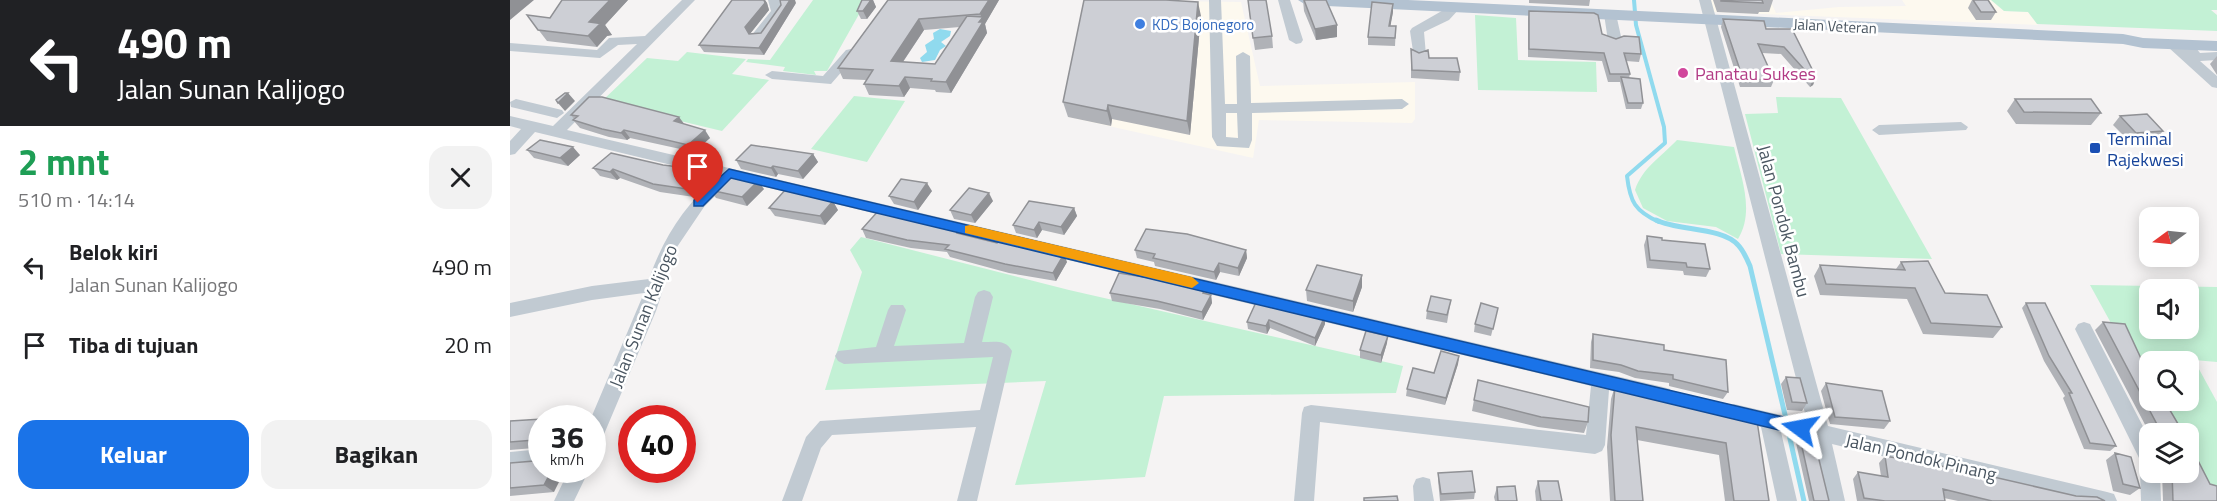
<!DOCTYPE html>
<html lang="id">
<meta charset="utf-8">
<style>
:root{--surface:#fff;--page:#f2f2f2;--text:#202124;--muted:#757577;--accent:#1a73e8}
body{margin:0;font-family:"Titillium Web",sans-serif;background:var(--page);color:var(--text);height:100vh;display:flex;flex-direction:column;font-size:22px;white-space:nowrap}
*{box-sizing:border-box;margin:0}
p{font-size:20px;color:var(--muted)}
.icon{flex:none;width:33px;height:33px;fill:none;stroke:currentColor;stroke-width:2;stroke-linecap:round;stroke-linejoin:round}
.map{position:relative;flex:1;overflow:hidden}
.panel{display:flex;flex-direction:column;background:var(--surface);width:510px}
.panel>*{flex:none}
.banner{background:#202124;color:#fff;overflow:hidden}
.needle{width:39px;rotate:255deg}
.controls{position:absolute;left:1629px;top:207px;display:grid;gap:12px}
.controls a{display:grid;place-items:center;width:60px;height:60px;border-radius:12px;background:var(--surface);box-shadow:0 3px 15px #0003;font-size:30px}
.speed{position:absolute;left:18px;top:405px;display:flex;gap:12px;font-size:30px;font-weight:700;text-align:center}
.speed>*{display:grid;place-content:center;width:78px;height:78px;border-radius:50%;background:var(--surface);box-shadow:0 3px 15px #0003;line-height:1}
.speed small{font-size:15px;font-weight:400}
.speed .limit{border:9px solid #d22;background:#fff;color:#111}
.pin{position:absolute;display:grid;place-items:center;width:51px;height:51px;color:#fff;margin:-62px -26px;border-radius:50% 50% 50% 0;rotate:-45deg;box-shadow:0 0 6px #0007}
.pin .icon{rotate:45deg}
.me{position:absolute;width:66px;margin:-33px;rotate:283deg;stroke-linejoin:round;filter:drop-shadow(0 0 4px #0008)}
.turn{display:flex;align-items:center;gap:21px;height:126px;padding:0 18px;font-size:27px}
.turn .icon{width:78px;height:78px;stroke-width:2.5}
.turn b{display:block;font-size:42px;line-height:51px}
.round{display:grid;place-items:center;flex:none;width:63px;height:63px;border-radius:18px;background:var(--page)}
.head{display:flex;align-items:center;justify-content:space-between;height:102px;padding:0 18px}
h1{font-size:36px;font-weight:700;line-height:45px;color:#1e9e55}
.primary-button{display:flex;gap:12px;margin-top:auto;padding:12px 18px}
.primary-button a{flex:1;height:69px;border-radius:18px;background:var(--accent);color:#fff;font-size:24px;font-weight:700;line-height:69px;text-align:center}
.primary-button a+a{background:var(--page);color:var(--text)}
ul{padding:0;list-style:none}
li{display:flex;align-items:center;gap:18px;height:78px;padding:0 18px}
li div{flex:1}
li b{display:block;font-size:22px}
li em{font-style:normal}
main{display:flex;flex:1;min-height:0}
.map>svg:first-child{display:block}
.commercial{fill:#fdf9ef}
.green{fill:#c3f1d5;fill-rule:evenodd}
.water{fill:#90daee}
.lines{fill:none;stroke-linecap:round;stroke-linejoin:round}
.stream-far1{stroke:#90daee;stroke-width:4}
.stream{stroke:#90daee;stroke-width:5}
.minor{fill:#c1cad2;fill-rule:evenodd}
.major{fill:#b3c2d1;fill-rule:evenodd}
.wall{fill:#b0b2b7;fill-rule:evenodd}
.shaded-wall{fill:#909195}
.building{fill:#cdcfd5;stroke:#909195;stroke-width:1.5}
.route{fill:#1a73e8;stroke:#114b97;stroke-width:1.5}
.slow{fill:#f59e0b}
.shop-dot{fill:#3f7fe0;stroke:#fff;stroke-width:2}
.hotel-dot{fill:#d1479c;stroke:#fff;stroke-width:2}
.transit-dot{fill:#1a4fb4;stroke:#fff;stroke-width:2}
.labels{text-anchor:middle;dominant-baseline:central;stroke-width:5;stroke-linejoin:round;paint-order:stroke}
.far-shop-label{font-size:15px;fill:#366cbe;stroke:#fff;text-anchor:start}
.far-street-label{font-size:15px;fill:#4a5661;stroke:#fff}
.hotel-label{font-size:18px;fill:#b23c85;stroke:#fff;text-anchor:start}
.transit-label{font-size:18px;fill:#164399;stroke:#fff;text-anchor:start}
.street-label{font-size:18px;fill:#4a5661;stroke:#fff}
</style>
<main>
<section class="panel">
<div class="banner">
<div class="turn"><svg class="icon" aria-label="left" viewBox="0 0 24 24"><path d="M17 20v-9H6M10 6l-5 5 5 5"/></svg><div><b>490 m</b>Jalan Sunan Kalijogo</div></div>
</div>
<div class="head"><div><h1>2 mnt</h1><p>510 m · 14:14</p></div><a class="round"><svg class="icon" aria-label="close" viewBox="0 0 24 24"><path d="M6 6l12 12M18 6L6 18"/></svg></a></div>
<ul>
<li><svg class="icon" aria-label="left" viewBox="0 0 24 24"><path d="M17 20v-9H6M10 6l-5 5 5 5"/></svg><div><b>Belok kiri</b><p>Jalan Sunan Kalijogo</p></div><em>490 m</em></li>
<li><svg class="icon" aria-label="arrive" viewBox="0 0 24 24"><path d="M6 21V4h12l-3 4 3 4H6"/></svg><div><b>Tiba di tujuan</b></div><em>20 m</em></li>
</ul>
<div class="primary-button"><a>Keluar</a><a>Bagikan</a></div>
</section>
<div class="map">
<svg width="1707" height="501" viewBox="0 0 1707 501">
<rect width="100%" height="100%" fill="#f5f3f3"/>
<path class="commercial" d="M582,0L731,2L750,86L905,82V119L902,123L749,120L743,158L558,117Z
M1200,0H1260L1266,13L1329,7L1396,6L1392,0H1481L1494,11L1518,12L1528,25L1202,12Z"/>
<path class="green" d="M303,0H357L317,71H304L306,75L273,71L275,67L236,62L238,59L260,60Z
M1481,0H1707V10H1701L1707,15V31L1527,24L1518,12L1494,11Z
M965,15L1006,18L1008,60L1086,62L1087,92L968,90Z
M177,52L236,59L222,74L259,80L212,131L91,102L137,58L168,61Z
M344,96L395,101L357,162L301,149Z
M1266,97L1331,98L1422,259L1271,254L1235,114L1268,113Z
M1167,140L1224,147C1231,177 1245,211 1228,239L1206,227L1157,221L1133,208L1125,190C1133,167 1150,158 1167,140Z
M351,237L559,290L893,366L886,393L654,396L635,477L505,485L536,381L315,390L352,272L340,250Z
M1580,285L1707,287V362L1684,360L1707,402V488L1691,483L1679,461L1678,434L1663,433L1644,401L1678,400V362H1640L1639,392ZM1640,290H1678V328H1640Z"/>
<path class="water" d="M430,29L441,31L440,36L431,42L436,46L430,50L425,60L412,62L410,58L417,52L415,45L424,39L423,33Z"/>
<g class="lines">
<path class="stream-far1" d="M1124,0L1126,25L1154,127L1155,143L1117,176C1120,202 1125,211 1149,222"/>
<path class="stream" d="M1146,220C1168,231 1212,227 1228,245C1233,250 1237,259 1240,266L1276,419
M1278,430L1294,501"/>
<path class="minor" d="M172,0H185L57,130L1153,387L1160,389L1162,395L1160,401L1153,403L1099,390L1095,445L1092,451L1085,454L810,422L804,501H784L792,413L794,407L801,405L1076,435L1081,386L222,179L194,207L167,247L146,311L92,439L89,445L82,447L81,418L134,293L82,300L0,317V303L82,286L139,279C154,236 174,207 207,176L25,132L5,154L0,155V141L11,129L0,126V116L43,126L127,44L108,45L90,58L0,51V43L87,50L99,38L135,36Z
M258,0H270L273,11L253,39H243L241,36L261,11Z
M699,0H711L715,104H727L726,56L733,52L740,56L741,103L892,99L899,104L892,109L742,113V140L739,148L707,146L702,137ZM716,113H727L728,138L716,137Z
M768,0H780L793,40L791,43L786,44L779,40Z
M1189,0H1201L1318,426L1597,492L1604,494L1607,501H1558L1322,444L1335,501H1315L1302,439L1271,432L1287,501H1267L1251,427L1217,418L1215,412L1217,406L1224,404L1297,421Z
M944,4L950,8L939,20L914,32L916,55L909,59L904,58L900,31L902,28Z
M1100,10L1106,14L1112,41L1105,45L1098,41L1094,14Z
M1663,40L1671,44L1682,43L1690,53L1707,52V60L1690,61L1707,76V88L1702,87L1658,47V41Z
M341,49L348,53L321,84L262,79L255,75L262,71L313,76L336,50Z
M6,99L52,110L54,113L47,118L1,107L0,102Z
M1451,122L1458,127L1456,130L1369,135L1362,130L1369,125Z
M474,290L480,292L483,297L472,342C484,342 496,339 502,351L467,501H447L466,427L322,435L311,448L292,501H272L296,437L310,421L470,410L483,357L334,364L328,361L325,356L328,351L366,347L378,310L381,305H393L396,310L384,346L454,343L465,297L468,292Z
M1574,322L1580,324L1640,440V472H1650L1651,501H1631L1630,472L1633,466L1565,329L1568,324Z
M32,449V467L0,470V452Z
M59,470H79L64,501H44Z
M913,477L920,479L924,501H904L903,486L906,479Z"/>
<path class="major" d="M788,0H898L1613,34L1633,38L1707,41V51L1633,48L1613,44L796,5Z"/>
</g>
<path class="wall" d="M52,0H118L95,25L102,35L97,36L87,47L37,41L17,15L40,18Z
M222,0H255L257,3L259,10L240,34L251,33L286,3L254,55L194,52L189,45Z
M352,0H363L366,7L357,19H351L347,11Z
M378,0H489L475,24L477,33L441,93L426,92L425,90L400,88L394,97L359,95L354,84L356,80L333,79L328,68ZM450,27L425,64L393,62L414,30Z
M793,0L827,25V37L806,40L794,11Z
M1019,0H1080L1079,6L1019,3Z
M1203,0H1263L1259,12H1249L1248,14L1207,12Z
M1462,0L1486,12L1481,20H1466L1458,8Z
M1019,11L1106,39L1131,54L1129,62L1116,61L1120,74L1119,78L1133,103L1131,109H1116L1110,82H1098L1092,61L1018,57V19Z
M739,12L762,36L763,48L745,50Z
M883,12L880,26H886L885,46L858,45V37Z
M691,16L680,135L602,119L601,126L558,117L553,102Z
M1213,19L1256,29L1306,77L1303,85L1300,87L1271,54L1252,53L1264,80L1261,87H1230L1211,27Z
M901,49L950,72L949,81L901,78Z
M1707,56V75L1700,64Z
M1505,99L1591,113L1581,125L1506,124L1497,111Z
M61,115L175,125L200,138L184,152L120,138L117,140L99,137L70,128L63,120L64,119Z
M1610,116L1653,131L1646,139L1619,141L1603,125Z
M17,150L70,155L58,166L24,158Z
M303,154L308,162L293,179L268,174L266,177L231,169L226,160Z
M153,165L195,170L201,179L184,197L150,192L110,178L107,180L90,176L83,168Z
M254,189L237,206L206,198L200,190Z
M422,191L408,210L384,204L379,196Z
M303,197L328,210L315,225L265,216L259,208Z
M483,201L465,223L444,219L440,210Z
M564,208L567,216L554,235L532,230L527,238L506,233L503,225Z
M394,216L396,219L557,262L546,281L499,273L440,257L437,252L401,248L356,238L352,229Z
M1137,236L1152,240L1200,269L1196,277L1174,275L1173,271L1137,268L1134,245Z
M625,250H736L737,258L729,276L710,272L706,280L645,266L644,262L627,258Z
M1391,262L1435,293L1492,327L1483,338L1413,334L1397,299L1310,295L1304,276L1310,265L1386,269Z
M852,287L843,312L797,301L796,290Z
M696,288L697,294L701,295L702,303L693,320L650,309L602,301L600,293Z
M747,300L815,324L805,346L760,328L757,334L738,329L737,322Z
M941,300L937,323L916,319L917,311Z
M1516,303L1606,446L1600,451L1574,449L1553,398L1555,396L1534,361L1512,308Z
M988,308L981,336L964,332L965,324Z
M1593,322L1640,400L1674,434H1640L1585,330Z
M1083,334L1154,350L1218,392L1213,399L1159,386V383L1125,378L1109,372L1080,368L1081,342Z
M877,343L871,363L850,358V350Z
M949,356L948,364L935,405L896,396L897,389L924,373Z
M1276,377L1297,403L1292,411L1277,410L1271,384Z
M1316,383L1380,421L1374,429L1320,424L1311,391Z
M1105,386L1246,414L1259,501H1215L1209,455L1127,440L1133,501H1100L1097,447L1101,399Z
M964,400L1078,422L1074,433L1028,427L962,411Z
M32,419L44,492L0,496V463L24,461V448L0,450V421Z
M1290,438L1319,501H1299L1286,443Z
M1605,453L1630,488L1620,495L1603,491L1596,460Z
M1375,456L1566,496L1595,501H1448L1434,498L1435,501H1347L1343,479L1348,472L1371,476L1369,463Z
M1652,472H1678L1700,484L1707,501H1653Z
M928,473L965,492L964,499L930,501L928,480Z
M1028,481L1052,501H1026L1025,491Z
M987,487L1007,501H985L984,497Z"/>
<path class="shaded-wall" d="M0,0H24L0,20Z
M100,0H118L95,25L102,35L97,36L87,47L78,36L79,22Z
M254,0H255L257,3L259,10L239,35L235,27Z
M280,0H285L286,3L254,55L249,48Z
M361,0H363L366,7L357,19L353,11Z
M479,0H489L475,24L477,33L441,93L436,82L472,18L470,14Z
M688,2L691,16L680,135L677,121Z
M883,4V12L879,34V26Z
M409,19L414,30L386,72L381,61Z
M827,25V37L806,40L805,29Z
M395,77L400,88L394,97L389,86Z
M1306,77L1303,85L1300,87L1303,79Z
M58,93L65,101L55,111L48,103Z
M598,105L602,119L601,126L597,111Z
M169,117L175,125L164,121Z
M114,130L120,138L117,140L111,133Z
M195,130L200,138L184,152L178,145Z
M63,147L70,155L58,166L50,158Z
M303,154L308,162L293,179L288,171Z
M263,166L268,174L266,177L261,168Z
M103,169L110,178L107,180L100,172Z
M195,170L201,179L184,197L177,189Z
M248,181L254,189L237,206L232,197Z
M417,183L422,191L408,210L404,202Z
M479,193L483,201L465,223L461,215Z
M323,201L328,210L315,225L310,216Z
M564,208L567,216L554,235L551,227Z
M529,222L532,230L527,238L524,230Z
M736,250L737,258L729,276L728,268Z
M554,254L557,262L546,281L543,273Z
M709,263L710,272L706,280L704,272Z
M852,275V287L843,312V301Z
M701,295L702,303L693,320L692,312Z
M815,316V324L805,346V338Z
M759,320L760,328L757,334L756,326Z
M878,336L877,343L871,363V355Z
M949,356L948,364L935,405L936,398Z
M42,470H55L44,492L34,485Z"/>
<path class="building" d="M52,0H100L79,22L94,24L89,25L78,36L28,30L17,15L40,18Z
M222,0H254L255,3L235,27L239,34L251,33L271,5L270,0H280L249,48L189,45Z
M352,0H361L353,11H347Z
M378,0H479L470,14L409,19L381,61L425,64L457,16L473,17L469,22H473L436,82L421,81L422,79L395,77L389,86L354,84L363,70L328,68Z
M574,0H656L688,2L677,121L598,105L597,111L553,102Z
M738,0H756L762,36L743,38Z
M794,0H816L827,25L805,29Z
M1211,0H1252L1253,3L1211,1Z
M1463,0H1478L1486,12H1471Z
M862,2L883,4L879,26H886L885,38L858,37Z
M1019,11L1084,13L1088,15L1092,34L1106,39L1114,36L1129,37L1131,54L1114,53L1120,74H1100L1094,53L1019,49Z
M1213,19L1254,21L1256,29H1282L1306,77L1303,79L1274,47L1248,44L1264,80L1233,79Z
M901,49L909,53L918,50L919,58H947L950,72L902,70Z
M1111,77L1130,79L1133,103H1118Z
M55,93H58L48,103L46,100Z
M79,97H92L169,117L164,121L195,130L178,145L114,130L111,133L92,129L63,120L68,116L61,115Z
M1505,99H1581L1591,113L1514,112Z
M1637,114L1653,131L1626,133L1610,116Z
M30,140L63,147L50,158L17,150Z
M241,145L303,154L288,171L263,166L261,168L226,160Z
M101,153L153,165L195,170L177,189L143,184L103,169L100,172L83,168Z
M217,173L248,181L232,197L200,190Z
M391,179L417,183L404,202L379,196Z
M459,188L479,193L461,215L440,210Z
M276,189L301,194L299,196L323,201L310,216L259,208Z
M519,201L564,208L551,227L529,222L524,230L503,225Z
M369,210L394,216L392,218L450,229L447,233L487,243L493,239L554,254L543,273L495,264L435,249L439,245L397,240L352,229Z
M636,229L677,234L736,250L728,268L709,263L704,272L643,258L645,254L625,250Z
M1137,236L1152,238V240L1195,244L1200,269L1177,267L1176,263L1140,260Z
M1418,261L1435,293L1477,295L1492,327L1421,323L1405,288L1316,284L1310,265L1395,270L1391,262Z
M807,265L852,275L843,301L796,290Z
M609,273L633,277L635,273L696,288L693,293L701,295L692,312L647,301L600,293Z
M921,296L941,300L937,315L917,311Z
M747,300L815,316L805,338L759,320L756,326L737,322Z
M971,303L988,308L983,329L965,324Z
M1516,303H1535L1606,446L1580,443L1559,393H1562L1539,356Z
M1593,322L1615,324L1640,378V400H1654L1674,434H1651V432Z
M856,331L878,336L871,355L850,350Z
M1083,334L1154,345V350L1216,360L1218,392L1163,379V375L1128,371L1111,365L1083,360Z
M931,351L949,356L936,398L897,389L903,368L924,373Z
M1276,377L1290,378L1297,403L1282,402Z
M968,380L1079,407L1078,422L1031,417L964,400Z
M1316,383L1372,391L1380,421L1325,417Z
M1105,386L1165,395L1246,414L1259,501H1224L1216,443L1126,427L1133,501H1105L1101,435Z
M69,416L68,418H32Z
M32,419V470H42L34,485L0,488V463L24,461V440L0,442V421Z
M1290,438L1304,439L1319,501H1304Z
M1678,441L1700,484L1707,486V501H1663L1662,472H1678Z
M1605,453L1621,457L1630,488L1613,484Z
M1375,456L1453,470L1566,496L1587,497L1595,501H1482L1433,489L1435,501H1375L1354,498L1348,472L1378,477Z
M962,471L965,492L931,494L928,473Z
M1028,481H1048L1052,501H1031Z
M1005,486L1007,501H988L987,487Z
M887,496L888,501H854V498Z"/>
<path class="route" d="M219,169L1290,421L1296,423L1298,428L1296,433L1290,435L221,178L193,206H184V200Z"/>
<path class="slow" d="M460,225L682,277L689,283L682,288L455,233V226Z"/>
<circle class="shop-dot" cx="630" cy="24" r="6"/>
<circle class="hotel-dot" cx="1173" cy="73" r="6"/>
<rect class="transit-dot" x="1579" y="142" width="12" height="12" rx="3"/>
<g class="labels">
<g class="far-shop-label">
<text x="642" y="24">KDS Bojonegoro</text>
</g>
<g class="far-street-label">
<text transform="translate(1325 26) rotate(3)">Jalan Veteran</text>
</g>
<g class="hotel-label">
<text x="1185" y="73">Panatau Sukses</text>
</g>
<g class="transit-label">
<text x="1597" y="138">Terminal<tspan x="1597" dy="21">Rajekwesi</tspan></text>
</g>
<g class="street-label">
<text transform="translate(1274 221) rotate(75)">Jalan Pondok Bambu</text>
<text transform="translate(133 316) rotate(-68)">Jalan Sunan Kalijogo</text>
<text transform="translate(1411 457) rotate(13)">Jalan Pondok Pinang</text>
</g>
</g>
</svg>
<div class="controls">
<a><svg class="needle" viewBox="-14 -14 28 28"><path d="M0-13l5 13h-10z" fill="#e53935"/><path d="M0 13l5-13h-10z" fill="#757577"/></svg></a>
<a><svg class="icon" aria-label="sound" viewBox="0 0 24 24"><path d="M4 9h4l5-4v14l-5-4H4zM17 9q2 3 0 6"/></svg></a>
<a><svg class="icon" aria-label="search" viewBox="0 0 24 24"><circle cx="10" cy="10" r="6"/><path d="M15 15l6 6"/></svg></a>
<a><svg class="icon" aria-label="layers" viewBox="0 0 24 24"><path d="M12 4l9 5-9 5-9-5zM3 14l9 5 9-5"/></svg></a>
</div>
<div class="speed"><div>36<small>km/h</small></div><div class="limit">40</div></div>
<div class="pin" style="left:188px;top:203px;background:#d93025"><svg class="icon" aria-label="arrive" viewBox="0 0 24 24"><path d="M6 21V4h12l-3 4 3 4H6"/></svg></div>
<svg class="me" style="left:1290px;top:428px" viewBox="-20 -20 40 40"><path d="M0-17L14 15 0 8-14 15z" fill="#1a73e8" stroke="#fff" stroke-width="4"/></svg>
</div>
</main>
